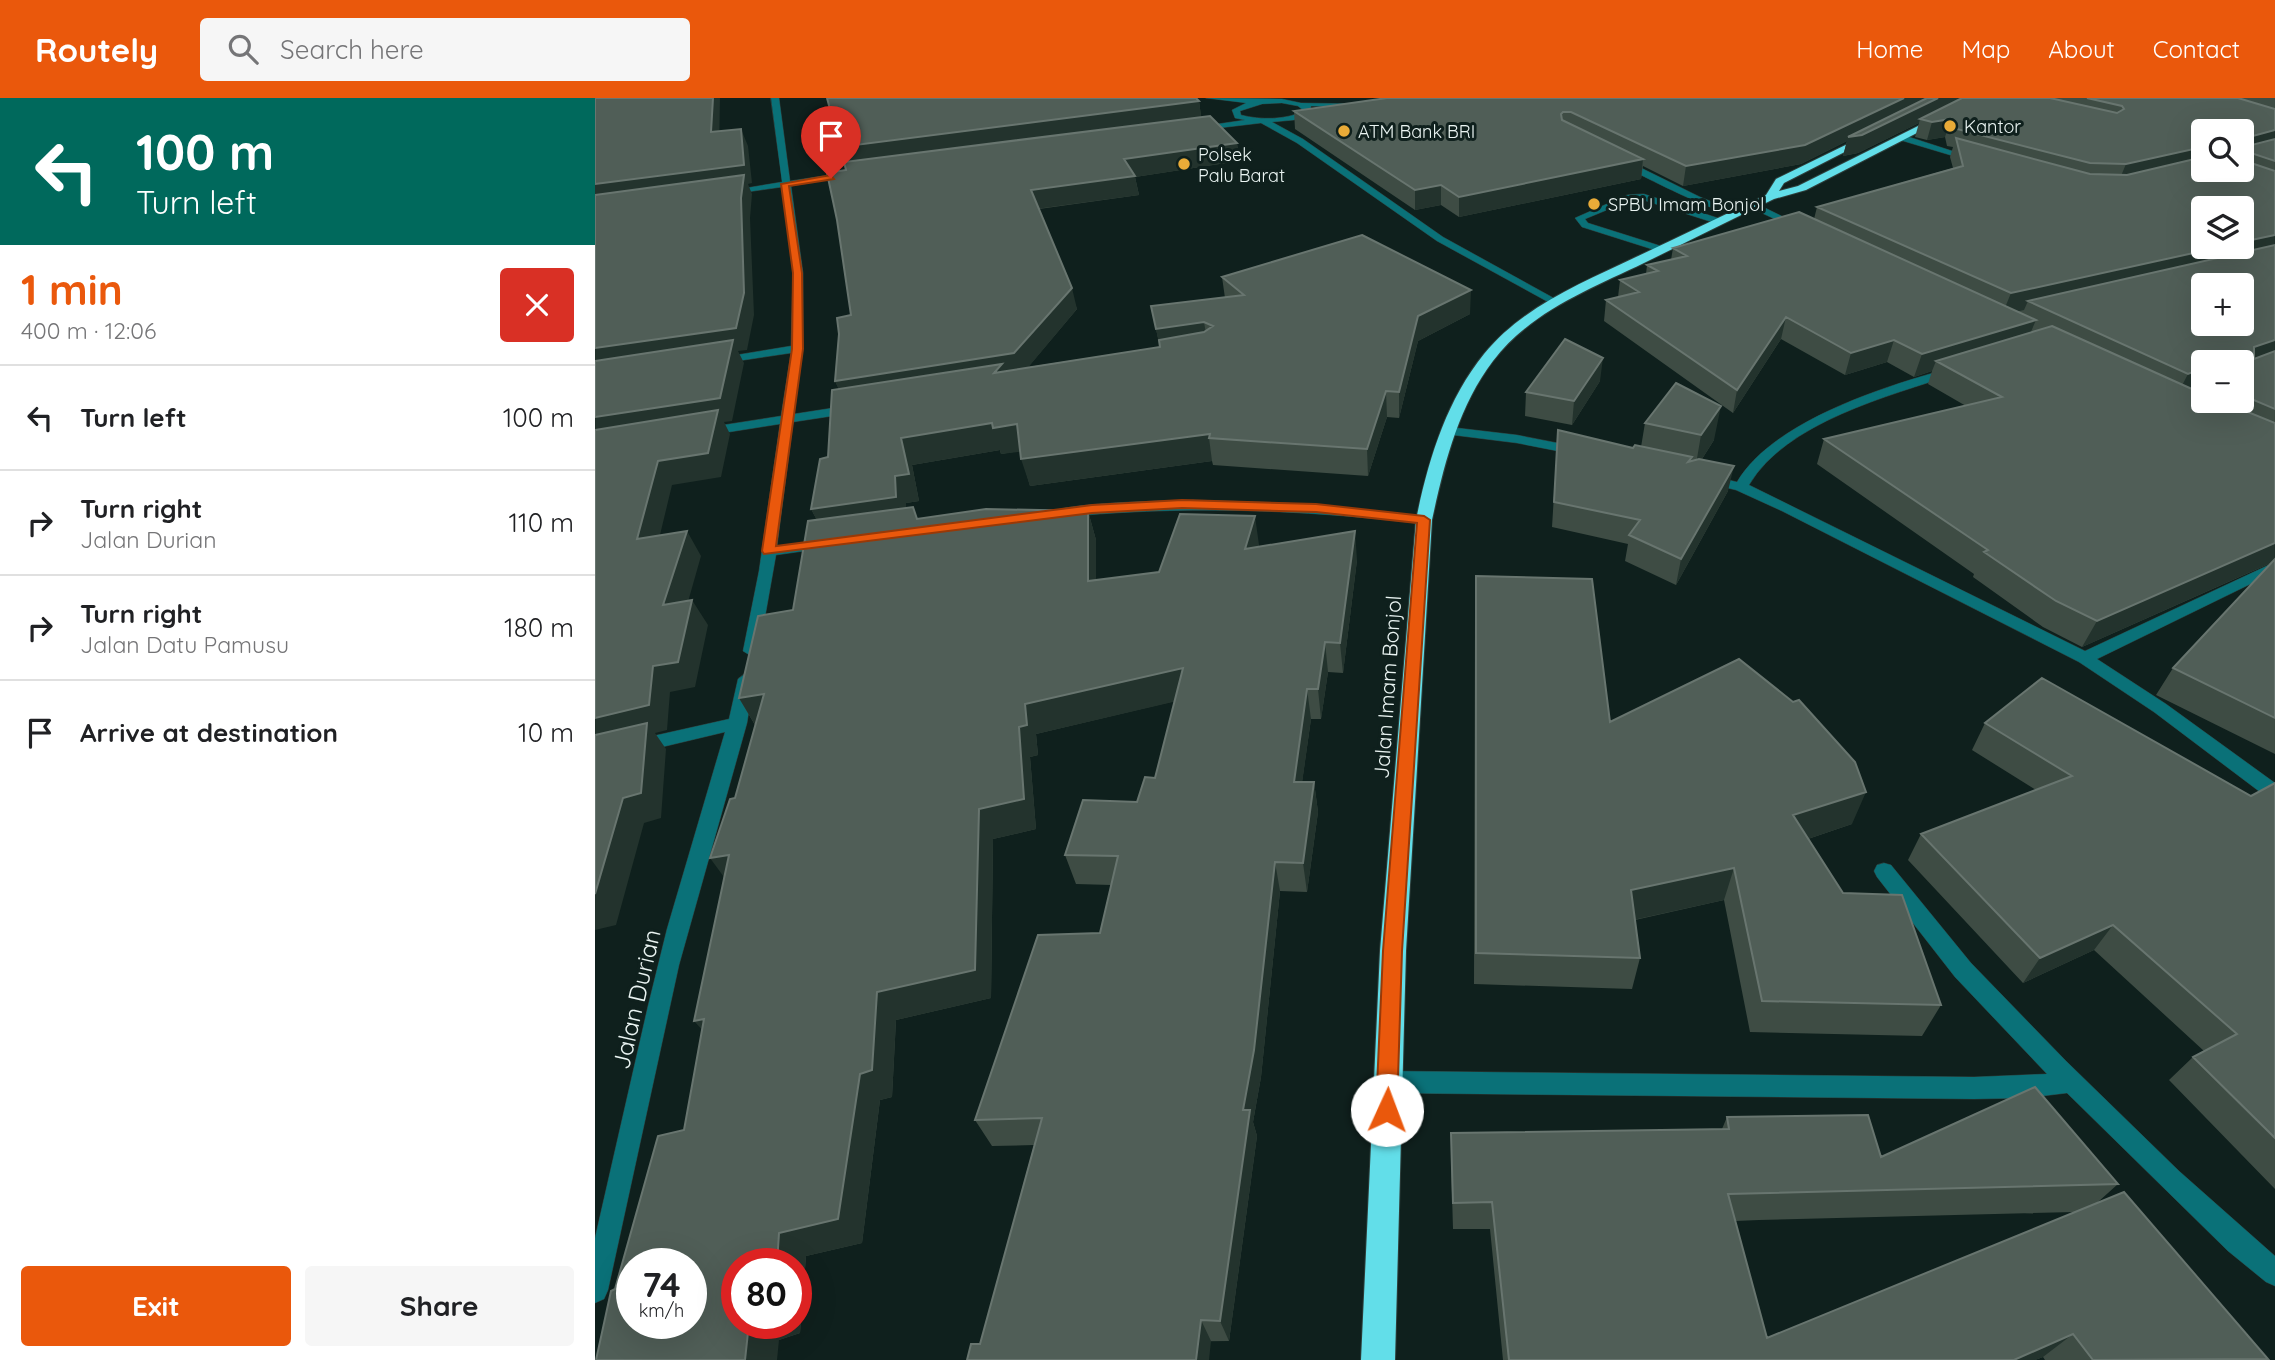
<!DOCTYPE html>
<meta charset="utf-8">
<style>
:root{--surface:#fff;--page:#f6f6f6;--text:#202124;--muted:#757577;--line:#e0e0e0;--accent:#ea580c}
body{margin:0;font-family:Quicksand,sans-serif;background:var(--page);color:var(--text);height:100vh;display:flex;flex-direction:column;font-size:26px;white-space:nowrap}
*{box-sizing:border-box;margin:0}
p{font-size:23px;color:var(--muted)}
.icon{flex:none;width:38px;height:38px;fill:none;stroke:currentColor;stroke-width:2;stroke-linecap:round;stroke-linejoin:round}
.map{position:relative;flex:1;overflow:hidden}
.sheet{display:flex;flex-direction:column;background:var(--surface);width:595px}
.sheet>*{flex:none}
.guide{background:#00695c;color:#fff;overflow:hidden}
.controls{position:absolute;left:1596px;top:21px;display:grid;gap:14px}
.controls a{display:grid;place-items:center;width:63px;height:63px;border-radius:7px;background:var(--surface);box-shadow:0 7px 28px #0002;font-size:35px}
.speed{position:absolute;left:21px;top:1150px;display:flex;gap:14px;font-size:35px;font-weight:700;text-align:center}
.speed>*{display:grid;place-content:center;width:91px;height:91px;border-radius:50%;background:var(--surface);box-shadow:0 7px 28px #0002;line-height:1}
.speed small{font-size:18px;font-weight:400}
.speed .limit{border:10px solid #d22;background:#fff;color:#111}
.pin{position:absolute;display:grid;place-items:center;width:60px;height:60px;color:#fff;margin:-72px -30px;border-radius:50% 50% 50% 0;rotate:-45deg;box-shadow:0 0 7px #0007}
.pin .icon{rotate:45deg}
.me{position:absolute;width:77px;margin:-38px;rotate:2deg;stroke-linejoin:round;filter:drop-shadow(0 0 5px #0008)}
.turn{display:flex;align-items:center;gap:24px;height:147px;padding:0 21px;font-size:32px}
.turn .icon{width:91px;height:91px;stroke-width:2.5}
.turn b{display:block;font-size:49px;line-height:60px}
.round{display:grid;place-items:center;flex:none;width:74px;height:74px;border-radius:7px;background:var(--page)}
.summary{display:flex;align-items:center;justify-content:space-between;height:119px;padding:0 21px}
h1{font-size:42px;font-weight:700;line-height:52px;color:var(--accent)}
.button{display:flex;gap:14px;margin-top:auto;padding:14px 21px}
.button a{flex:1;height:80px;border-radius:7px;background:var(--accent);color:#fff;font-size:28px;font-weight:700;line-height:80px;text-align:center}
.button a+a{background:var(--page);color:var(--text)}
ul{padding:0;list-style:none}
li{display:flex;align-items:center;gap:21px;height:105px;padding:0 21px;border-top:2px solid var(--line)}
li div{flex:1}
li b{display:block;font-size:26px}
li em{font-style:normal}
header{display:flex;align-items:center;gap:42px;box-sizing:border-box;height:98px;padding:0 35px;background:var(--accent);color:#fff}
header strong{font-size:33px}
nav{display:flex;gap:38px;margin-inline-start:auto;font-size:24px}
.search{width:490px;height:63px;background:var(--page);display:flex;align-items:center;gap:18px;box-sizing:border-box;padding:0 24px;border-radius:7px;color:var(--muted);font-size:26px}
main{display:flex;flex:1;min-height:0}
.map>svg:first-child{display:block}
.lines{fill:none;stroke-linecap:round;stroke-linejoin:round}
.minor-casing{stroke:#2e3e3b;stroke-width:1}
.highway-casing{stroke:#2e3e3b;stroke-width:2}
.minor{fill:#0a7178;fill-rule:evenodd}
.highway{fill:#62dee9;fill-rule:evenodd}
.wall{fill:#3e4c44;fill-rule:evenodd}
.shaded-wall{fill:#23332d}
.building{fill:#505e57;stroke:#68756f;stroke-width:2;fill-rule:evenodd}
.route{fill:#ea580c;stroke:#983908;stroke-width:2}
.poi-dot{fill:#e9ab38;stroke:#0f201d;stroke-width:2.5}
.labels{text-anchor:middle;dominant-baseline:central;stroke-width:6;stroke-linejoin:round;paint-order:stroke}
.far-poi-label{font-size:18px;fill:#eaf4f2;stroke:#0f201d;text-anchor:start}
.street-label{font-size:21px;fill:#eaf4f2;stroke:#0f201d}
.near-street-label{font-size:24px;fill:#eaf4f2;stroke:#0f201d}
</style>
<header>
<strong>Routely</strong>
<div class="search"><svg class="icon" aria-label="search" viewBox="0 0 24 24"><circle cx="10" cy="10" r="6"/><path d="M15 15l6 6"/></svg>Search here</div>
<nav><a>Home</a><a>Map</a><a>About</a><a>Contact</a></nav>
</header>
<main>
<section class="sheet">
<div class="guide">
<div class="turn"><svg class="icon" aria-label="left" viewBox="0 0 24 24"><path d="M17 20v-9H6M10 6l-5 5 5 5"/></svg><div><b>100 m</b>Turn left</div></div>
</div>
<div class="summary"><div><h1>1 min</h1><p>400 m · 12:06</p></div><a class="round" style="background:#d93025;color:#fff"><svg class="icon" aria-label="close" viewBox="0 0 24 24"><path d="M6 6l12 12M18 6L6 18"/></svg></a></div>
<ul>
<li><svg class="icon" aria-label="left" viewBox="0 0 24 24"><path d="M17 20v-9H6M10 6l-5 5 5 5"/></svg><div><b>Turn left</b></div><em>100 m</em></li>
<li><svg class="icon" aria-label="right" viewBox="0 0 24 24"><path d="M7 20v-9h11M14 6l5 5-5 5"/></svg><div><b>Turn right</b><p>Jalan Durian</p></div><em>110 m</em></li>
<li><svg class="icon" aria-label="right" viewBox="0 0 24 24"><path d="M7 20v-9h11M14 6l5 5-5 5"/></svg><div><b>Turn right</b><p>Jalan Datu Pamusu</p></div><em>180 m</em></li>
<li><svg class="icon" aria-label="arrive" viewBox="0 0 24 24"><path d="M6 21V4h12l-3 4 3 4H6"/></svg><div><b>Arrive at destination</b></div><em>10 m</em></li>
</ul>
<div class="button"><a>Exit</a><a>Share</a></div>
</section>
<div class="map">
<svg width="1680" height="1262" viewBox="0 0 1680 1262">
<rect width="100%" height="100%" fill="#0f201d"/>
<g class="lines">
<defs>
<path id="minor" d="M176,0H184L195,83L255,74L259,77L196,88L208,175V251L199,316L257,307L263,311L257,315L198,324L182,448L230,442L237,446L230,450L181,457L164,553L156,558L148,553L164,473L185,326L109,338L103,334L109,330L186,318L196,255L123,266L117,263L123,260L196,248L198,175L187,89L131,97L127,94L187,84Z
M611,0L687,1L706,5L771,6L768,10L716,8L715,16L699,22L677,24L708,41L848,139L964,203L955,205L842,143L702,45L666,25L599,33L602,29L650,22L640,20L637,12L651,5ZM687,5L703,8L709,13C690,22 666,22 646,17L645,13L667,6Z
M1305,38H1311L1382,61L1375,63L1305,42Z
M1024,62H1030L1105,99L1148,116C1134,124 1043,75 1024,66Z
M1049,96L1129,122L1131,124L1123,126L1048,102H1036L990,121L993,125L1069,149L1071,151L1066,154L987,129L980,120L1032,97Z
M1154,105H1160L1209,129L1201,131L1154,109Z
M1356,270L1362,274L1360,276C1294,298 1191,324 1154,387L1490,553L1680,464V474L1502,561L1571,606L1680,685V702L1673,700L1559,614L1484,564L1187,413L1141,392L1108,384L1106,381L1113,377L1142,384C1178,323 1290,288 1356,270Z
M854,329L922,337L983,349L989,353L983,357L922,345L850,336L848,333Z
M598,402L691,405L829,418L836,422L829,426C705,411 583,407 459,420L452,416C466,404 574,403 598,402Z
M151,575L159,581L152,625L84,867L13,1192L9,1201L0,1205V1140L53,908L72,831L130,634L0,665V651L134,621L143,581Z
M1289,765L1296,767L1376,865L1471,963L1584,1073L1680,1158V1188L1671,1184L1633,1153L1472,995L1431,1000L1379,1001L792,995L784,992L780,984L784,976L792,973L1379,979L1452,976L1360,879L1282,779L1279,773L1282,767Z"/>
<path id="highway" d="M1379,0H1390L1211,92L1179,101C1135,122 1092,144 1049,165C995,191 935,214 898,263C863,309 849,367 837,422L811,853L800,1262H766L785,853L821,422C833,363 851,303 889,256C928,208 987,185 1041,159C1084,139 1127,118 1171,97L1181,81L1273,36L1281,38L1189,85L1184,93L1203,88Z"/>
</defs>
<use href="#minor" class="minor-casing"/>
<use href="#highway" class="highway-casing"/>
<use href="#minor" class="minor"/>
<use href="#highway" class="highway"/>
</g>
<path class="wall" d="M792,0H1680V656L1561,597L1578,570L1676,465L1487,549L1448,529L1378,479L1379,476L1222,366L1229,341L1371,308L1333,286L1337,273L1319,279L1292,264L1250,277L1186,241L1138,315L1009,223L1011,202L1023,199L1025,182L1051,176L1052,167L1076,162L1078,150L1219,121L1222,109L1358,70L1355,59L1358,49L1352,48L1350,39L1332,42L1320,39L1324,25L1263,55L1248,58L1252,43L1206,66L1088,88L1048,68L1046,81L864,119L846,107L820,112L700,31L699,13ZM1608,33H1647V72H1608ZM1608,264H1647V303H1608Z
M604,3L606,19L642,45L644,63L540,79L544,97L444,111L482,211L433,269L565,249L556,208L630,200L627,179L875,216L823,243L804,320L792,319L773,378L618,367L617,363L435,388L425,353L406,356L405,352L317,367L324,403L311,405V410L323,421L493,413L501,442V482L564,474L664,447L663,449L762,462L748,575L733,574L726,621H716L707,684H719L723,714L712,794L685,793L666,979L658,1024L662,1038L634,1243L385,1246L439,1047L397,1048L380,1022L505,835L516,787L481,786L470,757L542,704L560,680L580,603L441,636L443,657L435,659L441,731L398,741L396,900L301,922L297,999L285,1002L267,1145L211,1158L205,1235L184,1242L20,1191L89,1032L107,932L140,700L160,627L144,600L198,512L222,422L216,411L233,359L244,291L240,283L256,217L251,72L250,64L245,49Z
M1005,283L977,327L930,318L931,294Z
M1081,285L1119,342L1107,361L1133,393L1081,487L1030,463L1033,446L957,429L963,332L1038,350L1046,349L1050,325Z
M881,478L1015,624L1257,726L1213,741L1248,795L1346,907L1327,938L1155,934L1129,802L1040,822L1045,860L1037,891L879,886L880,511Z
M1390,625L1656,698L1680,685V1091L1574,982L1598,959L1609,953L1499,852L1428,885L1313,762L1326,736L1441,692L1377,652Z
M1132,1019L1286,1059L1523,1086L1503,1104L1672,1262H1450L1448,1259L1440,1262H908L895,1131H858L856,1063V1035L1127,1031ZM1480,1114L1172,1240L1140,1123L1164,1122Z"/>
<path class="shaded-wall" d="M118,0H125L124,52L116,34Z
M1309,0H1373L1325,21L1324,25L1263,55L1248,58L1252,43L1206,66L1088,88L1091,68Z
M604,3L607,25L253,73L245,49Z
M1356,21L1350,39L1332,42L1337,24Z
M146,31L153,48L157,85L153,86L157,96L155,120L159,217L152,252L143,253L149,265L137,323L129,324L135,336L126,379L77,387L58,466L42,441L0,344V86Z
M1680,32V47L1647,52L1654,39Z
M642,45L644,63L540,79L544,97L441,111L436,92L529,61Z
M1608,49V64L1523,85L1531,66Z
M1048,61L1046,81L864,119V99Z
M846,87V107L820,112V92Z
M1680,137V155L1433,203L1429,212L1407,217L1416,195L1626,149H1647V144Z
M477,190L482,211L426,278L250,305L240,283Z
M876,192L875,216L823,243L804,320V294L823,218Z
M1191,219L1186,241L1138,315L1142,292Z
M1441,222L1432,243L1341,263L1337,273L1319,279L1327,256Z
M609,224L613,248L566,256L561,231Z
M1299,242L1292,264L1250,277L1256,255Z
M1680,242V260L1647,272L1659,249Z
M1008,260L1005,283L977,327L979,303Z
M1608,270V287L1607,290L1581,299L1593,276Z
M791,293L792,319L773,378L772,351Z
M1126,308L1119,342L1100,372L1106,337Z
M397,325L422,326L430,353L406,356L405,352L317,367L324,403L311,405L312,426L230,438L216,411L300,378L306,340Z
M615,336L614,340L617,363L435,388L426,361Z
M1139,368L1133,393L1081,487L1086,461Z
M493,413L501,442V513L493,483Z
M660,418L664,447L655,481L650,451Z
M92,433L106,458L85,532L68,507Z
M760,433L762,462L748,575L745,545Z
M1680,445V463L1487,549L1502,523Z
M97,502L113,527L100,589L75,594L72,632L60,635L71,651L66,720L49,725L21,827L0,832V620L58,568Z
M730,544L733,574L726,621L723,591Z
M588,570L595,600L441,636L443,657L435,659L441,731L398,741L396,900L301,922L297,999L285,1002L267,1145L211,1158L205,1235L184,1242L182,1262H150L154,1225H201V1166H182L184,1135L265,976L282,894L384,711L424,629L430,606Z
M712,591L716,621L703,714L699,684Z
M169,596L162,630L144,600Z
M719,684L723,714L712,794L708,765Z
M1271,694L1257,726L1186,750L1198,717Z
M134,757L137,790L115,760Z
M680,764L685,793L666,979L658,1024L662,1038L634,1243L625,1223L648,1012Z
M1139,770L1129,802L1029,824L1036,792Z
M1518,827L1499,852L1428,885L1445,860Z
M109,921L125,951L99,923Z
M606,1222L616,1243L614,1262H601Z
M1478,1236L1448,1259L1440,1262H1419Z"/>
<path class="building" d="M0,0H118L116,34L146,31L149,67L0,86Z
M232,0H601L604,3L245,49Z
M792,0H1309L1210,47L1091,68L976,14H968L966,16L967,22L1048,61L864,99L846,87L820,92L699,13Z
M1332,0H1343L1267,37L1253,39Z
M1367,0H1455L1522,15L1529,11L1527,8L1492,0H1643L1680,11V32L1654,39V44L1657,47L1680,41V63L1647,52V33H1608V49L1531,66L1495,65L1358,30L1356,21L1337,24L1325,21Z
M615,18L642,45L529,61L540,78L436,92L477,190L419,255L240,283L244,236L242,220L256,217L242,122L232,75L251,72L249,64Z
M1361,40L1495,76L1532,77L1608,59V72H1647V62L1680,73V137L1647,144V110H1608V149H1626L1416,195L1222,109L1368,68Z
M149,77L146,100L149,195L141,230L0,250V97Z
M1204,114L1441,222L1327,256L1299,242L1256,255L1191,219L1142,292L1011,202L1044,194L1025,182L1063,173L1052,167L1092,158L1078,150Z
M767,137L876,192L823,218L804,294L791,293L772,351L614,340L615,336L426,361L422,326L398,330L397,325L306,340L314,376L300,378L301,399L216,411L225,361L233,359L237,292L407,266L399,275L565,249L564,242L609,234L618,228L609,224L561,231L556,208L649,197L627,179Z
M1680,147V242L1659,249V261L1680,253V311L1647,297V264H1608V270L1593,276L1433,203ZM1608,187H1647V226H1608Z
M1457,228L1608,296V303H1626L1680,325V445L1502,523L1461,503L1389,454L1393,452L1229,341L1407,299L1341,263Z
M970,241L1008,260L979,303L931,294Z
M138,242L125,300L0,319V263Z
M1081,285L1126,308L1106,337L1050,325Z
M123,312L113,355L63,363L42,441L92,433L68,507L97,502L83,564L58,568L54,607L0,620V332Z
M963,332L1038,350L1040,347L1097,359L1093,364L1104,361L1139,368L1086,461L1034,437L1045,422L959,404Z
M318,409L322,421L391,411L493,413V483L564,474L585,416L660,418L650,451L760,433L745,545L730,544L723,591H712L699,684H719L708,765L680,764L659,952L648,1012H655L625,1223L606,1222L601,1262H372L376,1246H385L447,1020L380,1022L443,837L505,835L523,758L470,757L488,702L542,704L550,679L560,680L588,570L430,606L432,627L424,629L429,701L384,711L380,872L282,894L277,972L265,976L243,1121L184,1135L182,1166H142V1225H154L150,1262H1L16,1193L20,1191L63,1038L89,1032L109,921L99,923L134,757L115,760L135,701L140,700L169,596L144,600L163,518L198,512L213,423ZM37,1166H96V1225H37Z
M1680,461V620L1578,570Z
M881,478L997,481L1015,624L1144,561L1198,604L1204,602L1260,664L1271,694L1198,717L1248,795L1307,797L1346,907L1167,903L1139,770L1036,792L1045,860L881,855Z
M1447,580L1656,698L1680,685V1040L1598,959L1642,936L1518,827L1445,860L1326,736L1477,678L1390,625Z
M52,625L46,695L28,700L0,796V637Z
M1440,989L1523,1086L1133,1096L1172,1240L1529,1094L1673,1261L1498,1262L1478,1236L1419,1262H914L897,1104L858,1105L856,1035L1134,1031L1132,1019L1273,1017L1286,1059Z"/>
<path class="route" d="M236,77L239,81L194,88L207,175L208,251L181,448L497,407L587,402L721,406L829,418L835,422L807,853L802,1012L799,1019L792,1022L784,1019L781,1012L788,853L822,425L721,414L587,410L497,415L169,456L167,453L197,251L198,175L186,86Z"/>
<g class="poi-dot">
<circle cx="1355" cy="28" r="7"/>
<circle cx="749" cy="33" r="7"/>
<circle cx="589" cy="66" r="7"/>
<circle cx="999" cy="106" r="7"/>
</g>
<g class="labels">
<g class="far-poi-label">
<text x="1369" y="28">Kantor</text>
<text x="763" y="33">ATM Bank BRI</text>
<text x="603" y="56">Polsek<tspan x="603" dy="21">Palu Barat</tspan></text>
<text x="1013" y="106">SPBU Imam Bonjol</text>
</g>
<g class="street-label">
<text transform="translate(792 589) rotate(-86)">Jalan Imam Bonjol</text>
</g>
<g class="near-street-label">
<text transform="translate(41 901) rotate(-77)">Jalan Durian</text>
</g>
</g>
</svg>
<div class="controls">
<a><svg class="icon" aria-label="search" viewBox="0 0 24 24"><circle cx="10" cy="10" r="6"/><path d="M15 15l6 6"/></svg></a>
<a><svg class="icon" aria-label="layers" viewBox="0 0 24 24"><path d="M12 4l9 5-9 5-9-5zM3 14l9 5 9-5"/></svg></a>
<a>+</a>
<a>−</a>
</div>
<div class="speed"><div>74<small>km/h</small></div><div class="limit">80</div></div>
<div class="pin" style="left:236px;top:80px;background:#d93025"><svg class="icon" aria-label="arrive" viewBox="0 0 24 24"><path d="M6 21V4h12l-3 4 3 4H6"/></svg></div>
<svg class="me" style="left:792px;top:1012px" viewBox="-20 -20 40 40"><circle r="19" fill="#fff"/><path d="M0-13L10 11 0 6-10 11z" fill="#ea580c"/></svg>
</div>
</main>
